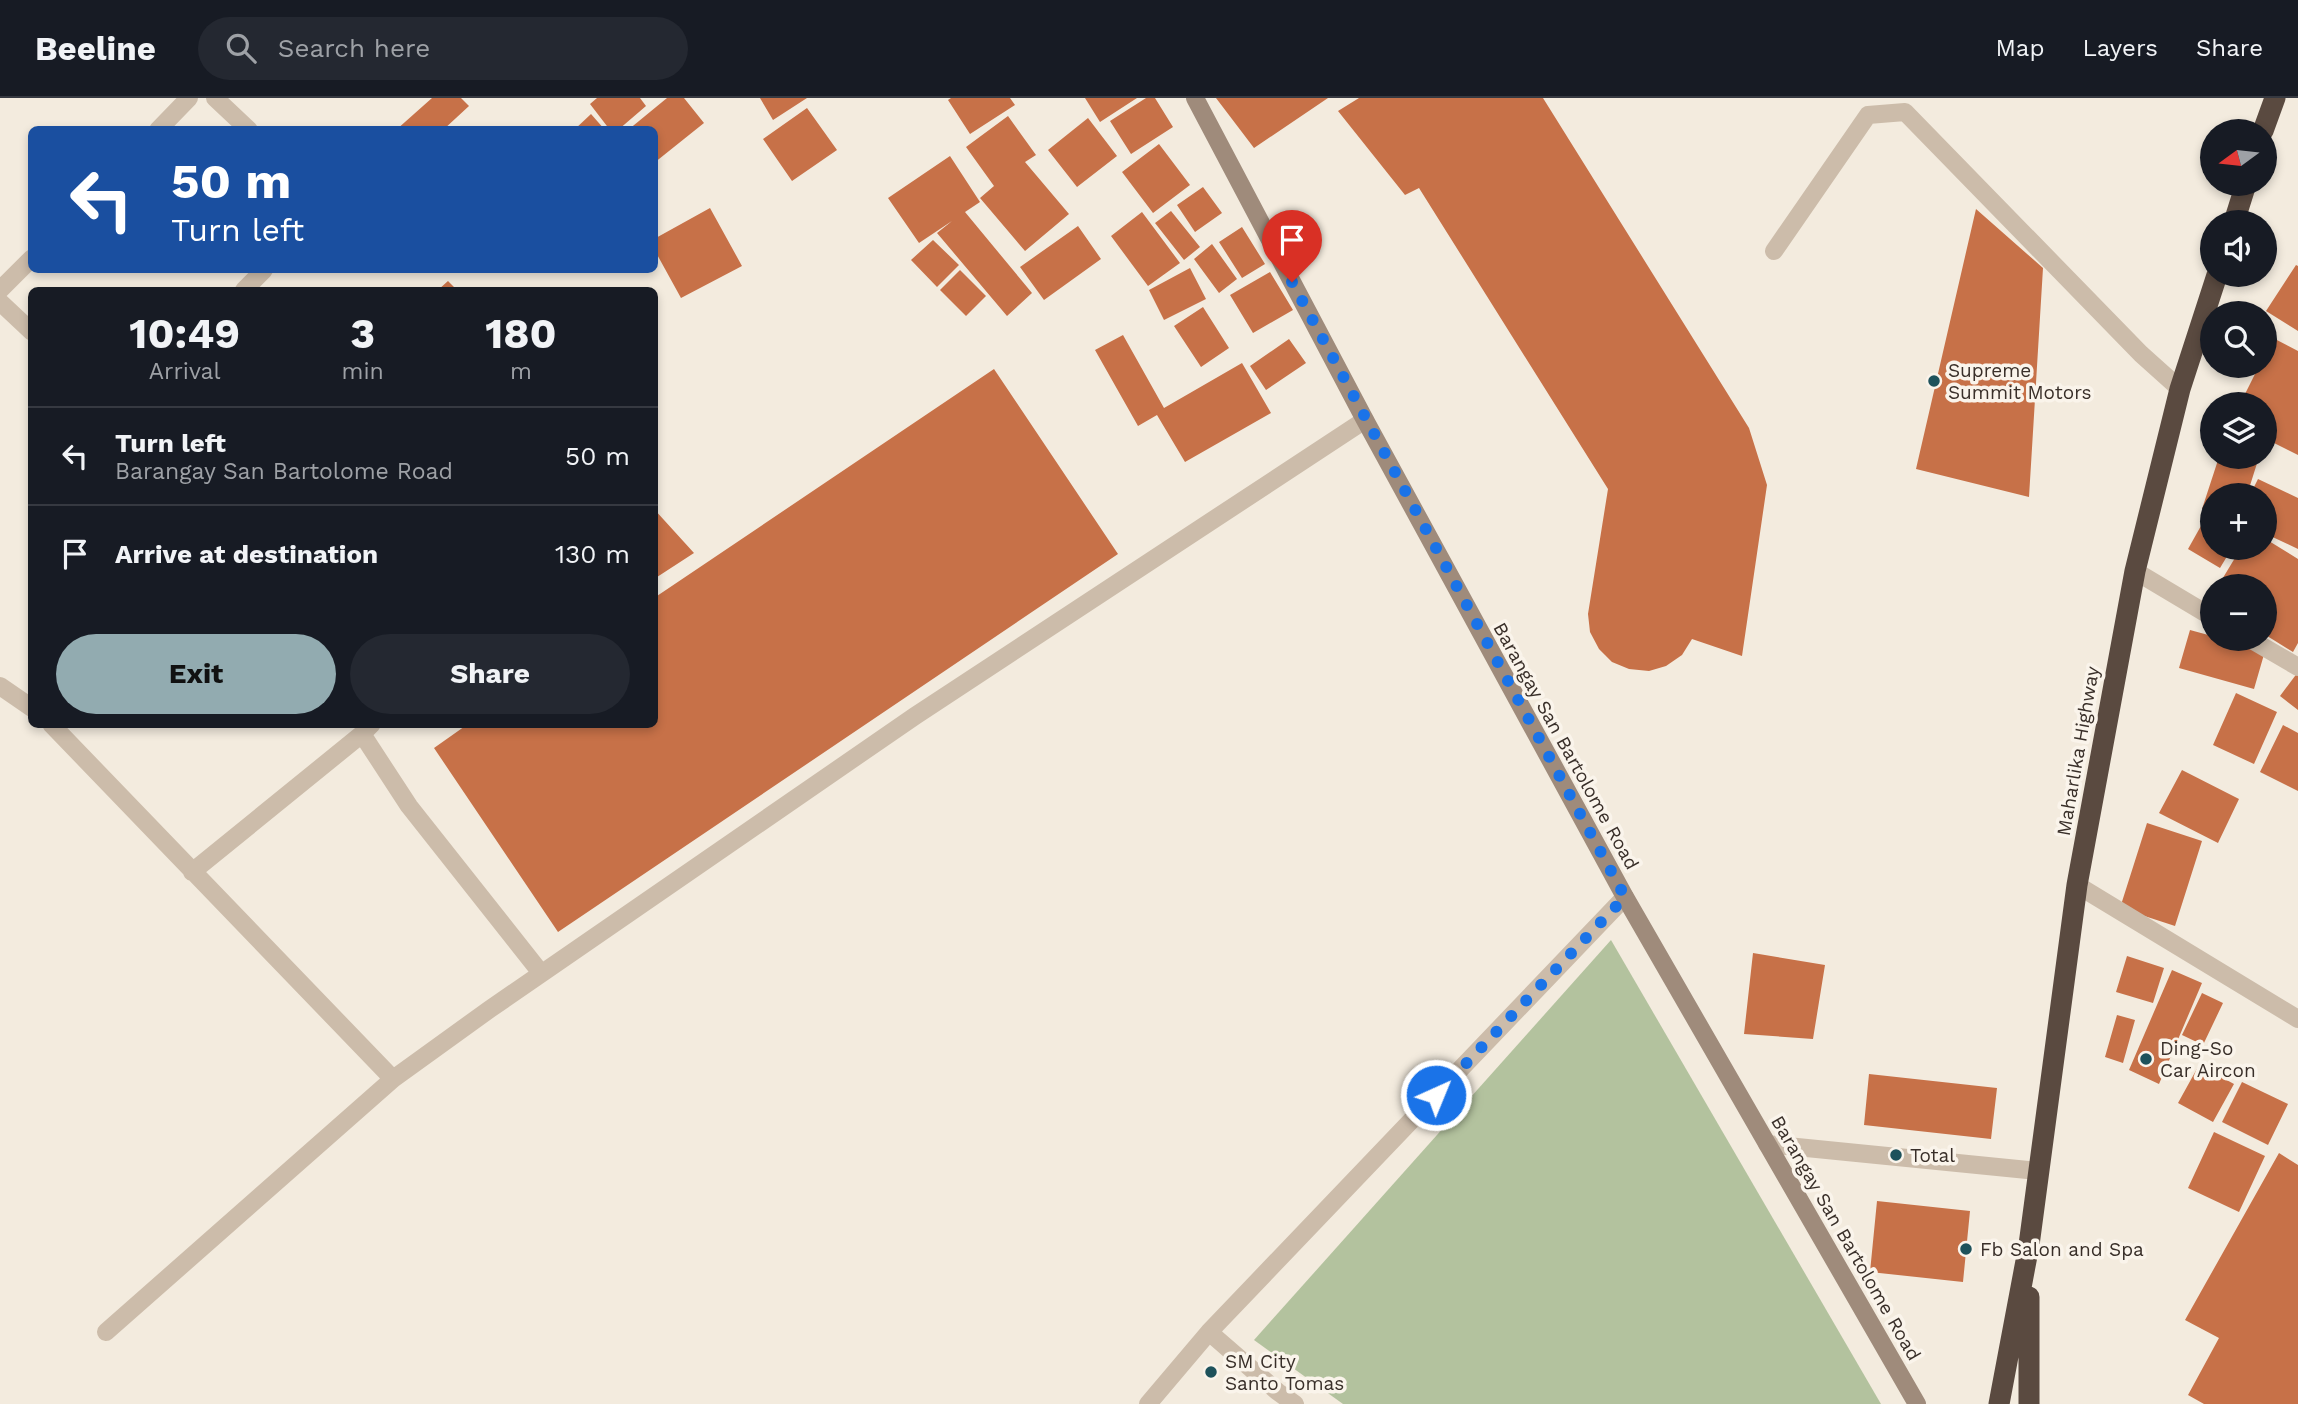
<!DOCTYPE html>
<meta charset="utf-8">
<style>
:root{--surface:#171b24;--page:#242831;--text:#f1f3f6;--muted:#9ea1a6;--line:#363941;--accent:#92abb0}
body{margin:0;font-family:"Work Sans",sans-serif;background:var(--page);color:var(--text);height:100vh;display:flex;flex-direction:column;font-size:26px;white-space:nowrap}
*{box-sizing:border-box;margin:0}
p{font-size:23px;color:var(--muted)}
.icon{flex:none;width:38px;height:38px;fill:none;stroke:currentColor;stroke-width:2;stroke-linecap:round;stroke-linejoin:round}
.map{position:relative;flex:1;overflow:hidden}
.panel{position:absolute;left:28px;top:189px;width:630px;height:441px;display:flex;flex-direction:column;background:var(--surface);border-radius:10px;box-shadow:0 4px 10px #0003}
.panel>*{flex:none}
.guide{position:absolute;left:28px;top:28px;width:630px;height:147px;border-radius:10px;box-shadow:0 4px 10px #0003;background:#1a4fa0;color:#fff;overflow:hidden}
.needle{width:46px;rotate:255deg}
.controls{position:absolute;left:2200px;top:21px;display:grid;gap:14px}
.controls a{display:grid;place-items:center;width:77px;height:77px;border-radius:50%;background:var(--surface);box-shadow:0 4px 10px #0003;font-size:35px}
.pin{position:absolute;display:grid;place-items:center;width:60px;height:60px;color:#fff;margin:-72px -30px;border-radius:50% 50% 50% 0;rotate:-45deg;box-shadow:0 0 7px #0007}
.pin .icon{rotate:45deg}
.me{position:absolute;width:77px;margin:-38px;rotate:44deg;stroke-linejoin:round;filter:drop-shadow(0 0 5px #0008)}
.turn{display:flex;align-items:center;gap:24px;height:147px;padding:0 28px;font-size:32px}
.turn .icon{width:91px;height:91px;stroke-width:2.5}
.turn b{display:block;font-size:49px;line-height:60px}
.eta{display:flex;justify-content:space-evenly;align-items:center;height:119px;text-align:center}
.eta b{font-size:42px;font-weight:700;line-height:49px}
.button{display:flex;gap:14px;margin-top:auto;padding:14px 28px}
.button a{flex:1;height:80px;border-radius:42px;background:var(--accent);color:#111;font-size:28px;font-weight:700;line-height:80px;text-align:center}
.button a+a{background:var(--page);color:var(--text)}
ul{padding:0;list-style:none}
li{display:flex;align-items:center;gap:21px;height:98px;padding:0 28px;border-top:2px solid var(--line)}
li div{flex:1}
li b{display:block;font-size:26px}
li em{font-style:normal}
header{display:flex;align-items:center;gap:42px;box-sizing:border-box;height:98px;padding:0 35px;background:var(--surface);border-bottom:2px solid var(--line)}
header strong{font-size:33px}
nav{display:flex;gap:38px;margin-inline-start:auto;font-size:24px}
.search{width:490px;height:63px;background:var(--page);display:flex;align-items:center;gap:18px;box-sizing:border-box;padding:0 24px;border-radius:38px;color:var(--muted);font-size:26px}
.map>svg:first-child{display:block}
.green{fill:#b3c29e}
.building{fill:#c77148}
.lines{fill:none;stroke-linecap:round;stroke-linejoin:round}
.lane{stroke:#ccbcaa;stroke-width:18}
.street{stroke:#ccbcaa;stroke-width:18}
.secondary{stroke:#9f8b7b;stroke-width:18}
.highway{stroke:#5a4a40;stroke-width:21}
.route{stroke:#1a73e8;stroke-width:12;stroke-dasharray:0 21.6}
.poi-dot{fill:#1e525b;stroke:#faf4eb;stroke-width:2.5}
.labels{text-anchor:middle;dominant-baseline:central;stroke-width:7;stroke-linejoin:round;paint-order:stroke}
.poi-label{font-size:19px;fill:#392f29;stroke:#faf4eb;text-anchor:start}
.street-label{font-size:19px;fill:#392f29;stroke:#faf4eb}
</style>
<header>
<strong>Beeline</strong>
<div class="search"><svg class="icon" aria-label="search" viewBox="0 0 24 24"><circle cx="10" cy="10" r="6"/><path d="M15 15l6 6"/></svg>Search here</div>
<nav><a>Map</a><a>Layers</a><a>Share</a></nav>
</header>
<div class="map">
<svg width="2298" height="1306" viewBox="0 0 2298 1306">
<rect width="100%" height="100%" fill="#f3ebde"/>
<path class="green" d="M1611,842L1881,1306H1343L1254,1242Z"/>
<path class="building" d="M432,0H461L469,8L443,32H396Z
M597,0H640L646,8L618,32H610L590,6Z
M667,0H684L704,25L654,65V32H628Z
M760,0H807L773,22Z
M951,0H1010L1015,7L970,36L948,2Z
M1085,0H1137L1100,24Z
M1146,0H1155L1173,29L1131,56L1110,23Z
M1216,0H1328L1254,50Z
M1359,0H1543L1749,330L1767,387L1742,558L1692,541L1682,557L1666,568L1649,573L1629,571L1612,564L1599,551L1590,534L1588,516L1608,391L1419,90L1405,97L1338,13Z
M807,10L837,52L792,83L763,41Z
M591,16L605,32H574Z
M1008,18L1036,57L1025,64L1069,116L1025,153L980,100L994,88L966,49Z
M1088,20L1117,58L1077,89L1048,52Z
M1159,46L1190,87L1153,115L1122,74Z
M950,58L980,104L965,114L1032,195L1007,218L937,135L952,123L919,145L888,100Z
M1203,89L1222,115L1195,134L1177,107Z
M710,110L742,168L681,200L654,151V141Z
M1976,111L2043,170L2029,399L1916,371Z
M1171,113L1200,149L1184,162L1155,125Z
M1142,114L1180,165L1148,188L1111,138Z
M1078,128L1101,161L1044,202L1020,169Z
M1242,129L1265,166L1242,180L1219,144Z
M933,142L959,167L937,189L911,162Z
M1212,146L1237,181L1219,195L1194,161Z
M2296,167L2298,168V233L2266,213Z
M1190,170L1206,201L1164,222L1149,192Z
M960,172L986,198L966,218L940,192Z
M1270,174L1293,212L1253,235L1230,197Z
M448,183L457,192H438Z
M1203,209L1229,250L1201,269L1174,228Z
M1123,237L1164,310L1242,265L1271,315L1185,364L1157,317L1138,328L1095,252Z
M2273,240L2298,253V357L2264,340V306H2240L2259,268H2264V258Z
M1289,241L1306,265L1266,292L1250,268Z
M994,271L1118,456L558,834L434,650L468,626H654V500Z
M2219,359H2259L2247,397H2212V414L2202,411Z
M2258,381L2298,400V451L2264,435V397H2250Z
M654,411L694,455L654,481Z
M2206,419L2212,422V450H2232L2220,470L2188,451Z
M2264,440L2298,461V545L2293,554L2264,536V488H2218L2241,450H2264Z
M2190,532L2212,538V541H2221L2265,553L2254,591L2179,570Z
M2298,574V612L2280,598Z
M2236,595L2277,614L2254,666L2213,647Z
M2283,627L2298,635V693L2260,674Z
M2182,672L2239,701L2218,745L2159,715Z
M2147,725L2202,743L2175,828L2120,810Z
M1753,855L1825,867L1813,941L1744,936Z
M2127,858L2164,870L2153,905L2116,894Z
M2172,872L2202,885L2159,986L2129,972Z
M2202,895L2223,905L2203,947L2182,937Z
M2117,917L2135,922L2123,965L2105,959Z
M2199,967L2234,986L2213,1024L2178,1005Z
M1869,976L1997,990L1991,1041L1864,1027Z
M2242,984L2288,1006L2268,1047L2222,1024Z
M2214,1034L2265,1058L2239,1114L2188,1090Z
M2279,1055L2298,1067V1306H2204L2188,1297L2219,1240L2185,1222Z
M1877,1103L1970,1113L1963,1184L1870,1174Z"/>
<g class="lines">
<path class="lane" d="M1774,153L1868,17L1905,14L2141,256L2180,291
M0,588L32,610
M51,626L393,981
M372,626L362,636L409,708L541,875
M192,774L362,636
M1767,1046L2038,1073
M106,1234L393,981L490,911L915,618L1365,322
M1209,1234L1278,1294L1295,1306
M1148,1306L1209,1234L1625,799"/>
<path class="street" d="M215,0L249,32
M158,32L189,0
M0,192L32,160
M244,192L264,172
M0,204L32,234
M2135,473L2212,519
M2250,541L2298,569
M2077,787L2298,921"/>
<path class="secondary" d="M1195,0L1365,322L1625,799L1917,1306"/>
<path class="highway" d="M2263,33L2275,0
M2234,124L2246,86
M2029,1199V1306
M1999,1306L2029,1147L2077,787L2135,473L2180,291L2217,177"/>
</g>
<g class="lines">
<path class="route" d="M1292,184L1625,799L1436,997"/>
</g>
<g class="poi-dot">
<circle cx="1934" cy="283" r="7"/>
<circle cx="2146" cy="961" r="7"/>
<circle cx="1896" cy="1057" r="7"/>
<circle cx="1966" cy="1151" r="7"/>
<circle cx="1211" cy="1274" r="7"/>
</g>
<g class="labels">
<g class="poi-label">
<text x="1948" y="272">Supreme<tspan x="1948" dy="22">Summit Motors</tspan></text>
<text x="2160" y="950">Ding-So<tspan x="2160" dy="22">Car Aircon</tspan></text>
<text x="1910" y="1057">Total</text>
<text x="1980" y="1151">Fb Salon and Spa</text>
<text x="1225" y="1263">SM City<tspan x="1225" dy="22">Santo Tomas</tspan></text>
</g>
<g class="street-label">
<text transform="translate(1566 648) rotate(61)">Barangay San Bartolome Road</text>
<text transform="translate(2078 653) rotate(-80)">Maharlika Highway</text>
<text transform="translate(1846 1140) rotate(60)">Barangay San Bartolome Road</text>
</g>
</g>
</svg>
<div class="controls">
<a><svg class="needle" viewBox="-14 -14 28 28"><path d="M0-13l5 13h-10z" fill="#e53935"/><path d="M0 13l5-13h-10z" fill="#9ea1a6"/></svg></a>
<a><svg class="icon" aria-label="sound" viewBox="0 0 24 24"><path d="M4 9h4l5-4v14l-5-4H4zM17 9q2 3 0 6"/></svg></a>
<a><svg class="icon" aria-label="search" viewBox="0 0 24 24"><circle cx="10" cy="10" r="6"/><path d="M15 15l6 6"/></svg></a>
<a><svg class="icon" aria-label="layers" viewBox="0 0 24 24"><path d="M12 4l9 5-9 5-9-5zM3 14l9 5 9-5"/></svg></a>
<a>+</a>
<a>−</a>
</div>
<div class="pin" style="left:1292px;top:184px;background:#d93025"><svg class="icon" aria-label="arrive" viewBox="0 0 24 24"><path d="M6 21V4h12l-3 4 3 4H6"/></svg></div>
<svg class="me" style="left:1436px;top:997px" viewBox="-20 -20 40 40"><circle r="17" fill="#1a73e8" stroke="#fff" stroke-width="3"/><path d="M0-11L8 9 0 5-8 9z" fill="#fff"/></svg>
<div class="guide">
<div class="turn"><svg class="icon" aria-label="left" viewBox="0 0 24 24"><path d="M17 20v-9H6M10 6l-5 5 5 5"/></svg><div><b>50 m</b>Turn left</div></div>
</div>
<section class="panel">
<div class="eta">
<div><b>10:49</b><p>Arrival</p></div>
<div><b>3</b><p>min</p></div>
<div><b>180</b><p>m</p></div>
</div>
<ul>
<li><svg class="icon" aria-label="left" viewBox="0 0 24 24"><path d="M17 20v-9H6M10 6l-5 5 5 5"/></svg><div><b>Turn left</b><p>Barangay San Bartolome Road</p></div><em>50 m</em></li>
<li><svg class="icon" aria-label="arrive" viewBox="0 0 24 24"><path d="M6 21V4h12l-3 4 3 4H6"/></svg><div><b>Arrive at destination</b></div><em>130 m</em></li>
</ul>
<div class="button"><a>Exit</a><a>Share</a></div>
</section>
</div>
